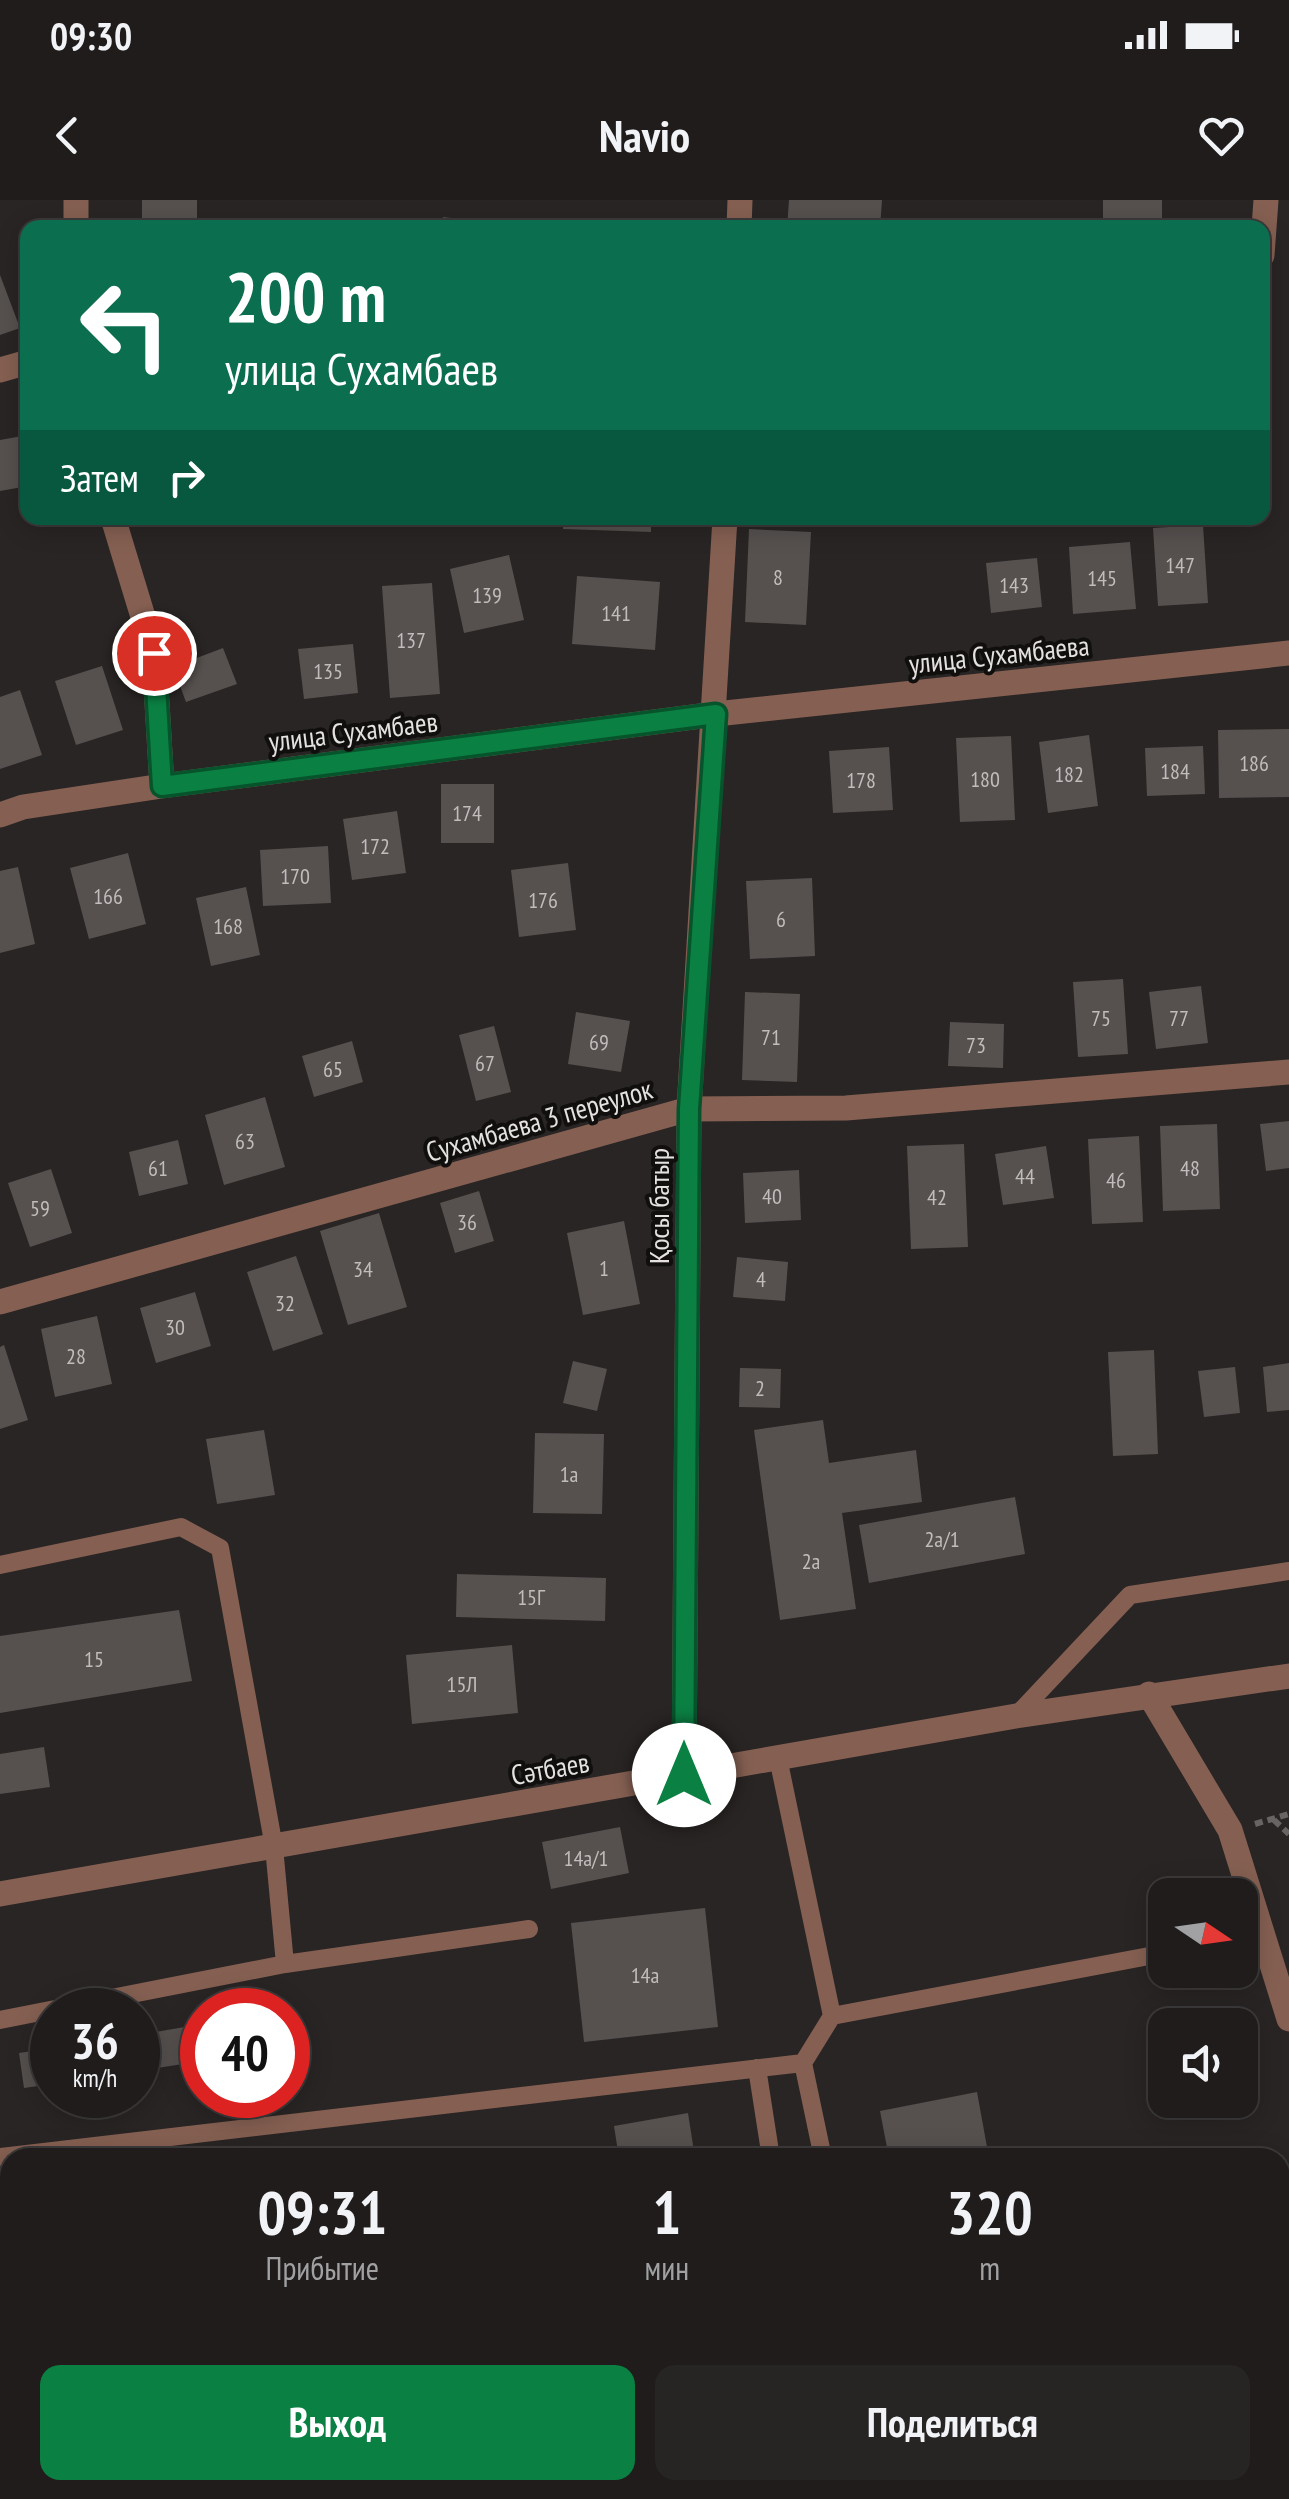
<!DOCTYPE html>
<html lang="ru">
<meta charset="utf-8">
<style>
:root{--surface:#1f1c1b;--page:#272524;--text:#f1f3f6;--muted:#a1a1a3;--line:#3c3a3a;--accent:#0b8043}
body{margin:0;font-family:"PT Sans Narrow",sans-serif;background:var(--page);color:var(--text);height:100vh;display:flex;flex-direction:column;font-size:38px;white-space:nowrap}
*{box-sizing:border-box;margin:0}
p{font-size:32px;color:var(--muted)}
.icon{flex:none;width:55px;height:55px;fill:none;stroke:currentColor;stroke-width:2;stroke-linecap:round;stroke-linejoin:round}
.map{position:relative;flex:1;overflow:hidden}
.sheet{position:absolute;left:0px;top:1948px;width:1290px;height:352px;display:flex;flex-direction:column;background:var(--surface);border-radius:30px 30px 0 0;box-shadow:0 5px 25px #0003,0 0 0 2px var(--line)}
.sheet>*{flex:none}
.banner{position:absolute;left:20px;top:20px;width:1250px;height:305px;border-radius:20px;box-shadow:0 5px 25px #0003,0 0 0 2px var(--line);background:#0b6e4f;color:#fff;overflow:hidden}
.needle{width:65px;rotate:103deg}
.tools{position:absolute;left:1148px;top:1678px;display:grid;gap:20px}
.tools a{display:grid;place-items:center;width:110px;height:110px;border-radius:20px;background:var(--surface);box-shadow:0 5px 25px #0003,0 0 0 2px var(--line);font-size:50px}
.speed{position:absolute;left:30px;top:1788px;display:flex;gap:20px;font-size:50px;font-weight:700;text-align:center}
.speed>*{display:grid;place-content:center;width:130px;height:130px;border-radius:50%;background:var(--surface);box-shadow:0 5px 25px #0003,0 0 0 2px var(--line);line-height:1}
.speed small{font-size:25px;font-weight:400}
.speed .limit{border:15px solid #d22;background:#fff;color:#111}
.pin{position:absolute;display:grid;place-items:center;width:85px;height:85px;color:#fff;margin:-42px;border:5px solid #fff;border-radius:50%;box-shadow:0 2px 10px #0007}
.me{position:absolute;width:110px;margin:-55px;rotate:0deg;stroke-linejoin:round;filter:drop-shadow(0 0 8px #0008)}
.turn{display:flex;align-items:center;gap:35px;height:210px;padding:0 40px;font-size:45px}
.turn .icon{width:130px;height:130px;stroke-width:2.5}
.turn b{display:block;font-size:70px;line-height:85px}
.then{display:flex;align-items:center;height:95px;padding:0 40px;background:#0003;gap:20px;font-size:38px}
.eta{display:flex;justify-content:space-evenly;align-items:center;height:170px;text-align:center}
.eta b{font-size:60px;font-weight:800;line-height:70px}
.cta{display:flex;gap:20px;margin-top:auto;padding:20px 40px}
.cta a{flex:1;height:115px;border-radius:20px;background:var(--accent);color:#fff;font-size:40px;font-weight:800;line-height:115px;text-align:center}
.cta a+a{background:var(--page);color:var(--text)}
.status{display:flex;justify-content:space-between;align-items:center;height:70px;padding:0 50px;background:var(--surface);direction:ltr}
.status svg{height:28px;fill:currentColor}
header{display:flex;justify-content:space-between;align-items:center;height:130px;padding:0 40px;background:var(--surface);font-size:45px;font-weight:800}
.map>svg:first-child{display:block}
.building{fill:#56514f}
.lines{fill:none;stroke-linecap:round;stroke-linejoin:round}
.path{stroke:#676463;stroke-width:6;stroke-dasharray:8 5;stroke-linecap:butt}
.service{stroke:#856052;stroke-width:18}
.minor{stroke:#856052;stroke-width:25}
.tertiary{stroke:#856052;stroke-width:25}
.route-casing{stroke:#07532c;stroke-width:25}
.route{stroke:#0b8043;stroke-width:18}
.labels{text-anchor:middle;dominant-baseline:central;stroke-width:8;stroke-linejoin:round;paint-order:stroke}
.number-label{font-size:22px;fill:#c0bdbc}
.street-label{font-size:28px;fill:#e4e1e0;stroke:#100f0e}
</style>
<div class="status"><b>09:30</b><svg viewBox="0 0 49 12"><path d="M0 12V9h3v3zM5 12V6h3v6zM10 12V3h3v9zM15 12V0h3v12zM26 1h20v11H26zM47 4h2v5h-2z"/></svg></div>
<header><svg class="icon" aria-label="back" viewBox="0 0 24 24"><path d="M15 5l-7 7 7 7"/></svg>Navio<svg class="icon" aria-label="heart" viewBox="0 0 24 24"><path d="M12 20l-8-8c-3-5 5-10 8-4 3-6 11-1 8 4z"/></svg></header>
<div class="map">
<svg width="1289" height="2299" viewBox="0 0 1289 2299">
<rect width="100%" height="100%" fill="#292524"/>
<path class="building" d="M142,0H197V19H142Z
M789,0H882L880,28H787Z
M1103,0H1162V20L1103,21Z
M443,17L507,25V28H441Z
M0,75L20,128L0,135Z
M28,235V286L0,291V240Z
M564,318H651V332L563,329Z
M1203,325L1208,403L1158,406L1153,328Z
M749,329L811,332L806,425L745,422Z
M1130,342L1136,409L1073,414L1069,347Z
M509,355L524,420L464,433L450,369Z
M1037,358L1042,407L991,413L986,363Z
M577,376L660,382L655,450L572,444Z
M432,383L440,494L390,498L382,386Z
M353,444L358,493L304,499L298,449Z
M223,448L237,484L186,502L173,467Z
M102,466L123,530L76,545L55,481Z
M20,490L42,555L0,569V497Z
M1289,529V597L1219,598L1218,530Z
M1089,535L1098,606L1048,613L1039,542Z
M1011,536L1015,620L960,622L956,538Z
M1203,546L1205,594L1147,596L1145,548Z
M889,547L893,610L833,613L829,551Z
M441,584H494V643H441Z
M397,611L406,673L352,680L343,619Z
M328,646L331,703L263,706L260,650Z
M128,653L146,724L89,739L70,668Z
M568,663L576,730L519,737L511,670Z
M18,667L35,744L0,753V671Z
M812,678L815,756L750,759L746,681Z
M246,687L260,755L211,766L196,698Z
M1123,779L1128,854L1078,857L1073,782Z
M1201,786L1208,843L1156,849L1149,792Z
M745,792L800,794L797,882L742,880Z
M576,812L630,821L621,872L568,864Z
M950,822L1004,824L1003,868L948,866Z
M494,826L511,892L476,901L459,835Z
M352,841L363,882L314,897L302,856Z
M265,897L285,967L224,985L205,915Z
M1289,921V968L1266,971L1260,924Z
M1217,924L1220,1009L1163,1011L1160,926Z
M1139,936L1143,1022L1092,1024L1088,939Z
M178,940L188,984L139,996L129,952Z
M964,944L968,1047L911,1049L907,946Z
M1046,946L1054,998L1003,1005L995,954Z
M51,969L72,1033L30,1047L8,983Z
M799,970L801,1020L745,1023L743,973Z
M479,991L494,1041L455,1053L440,1003Z
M379,1013L407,1107L348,1125L320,1031Z
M624,1021L640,1104L583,1115L567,1033Z
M296,1056L323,1134L273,1151L247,1072Z
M737,1057L788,1062L785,1101L733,1097Z
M195,1092L211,1146L156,1163L140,1108Z
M97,1116L112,1184L55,1197L41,1129Z
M4,1145L28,1220L0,1229V1147Z
M1154,1150L1158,1254L1113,1256L1108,1152Z
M573,1161L607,1169L597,1211L563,1203Z
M1289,1163V1210L1267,1212L1263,1167Z
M1235,1167L1240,1213L1204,1217L1198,1171Z
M740,1168L781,1169L780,1208L739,1207Z
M823,1220L829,1263L916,1250L922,1302L842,1313L856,1409L780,1420L754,1230Z
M264,1230L275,1295L217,1304L206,1239Z
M535,1233L604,1234L602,1314L533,1313Z
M1015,1297L1025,1354L869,1383L859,1325Z
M457,1374L606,1378L605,1421L456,1417Z
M179,1410L192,1481L0,1513V1436Z
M512,1445L518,1513L412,1524L406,1455Z
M44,1547L50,1587L0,1594V1554Z
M620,1627L629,1673L551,1689L542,1642Z
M705,1708L718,1827L584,1842L571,1723Z
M202,1824V1861L138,1871V1835Z
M52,1848V1884L24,1888L19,1853Z
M977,1892L989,1958H889L880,1911Z
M688,1913L695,1958H619L614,1926Z
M10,2002V2075L0,2077V2003Z
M379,2290H445L447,2299H381Z
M677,2290H752L754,2299H678Z
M1142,2290H1242L1244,2299H1143Z"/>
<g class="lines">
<path class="path" d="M1274,1620L1289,1634
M1255,1624L1289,1614"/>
<path class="service" d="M0,1365L181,1327L220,1348L274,1647L285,1764L529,1729
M1016,1516L1130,1395L1289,1371
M778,1558L832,1816L803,1863L823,1958
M1240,1738L1265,1734
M832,1816L1165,1753
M0,1820L285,1764
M757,1868L771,1958
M0,1957L803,1863
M96,2290L97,2299
M241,2290L245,2299
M338,2290L339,2299
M554,2290L556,2299
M642,2290L644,2299
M825,2290L827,2299"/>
<path class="minor" d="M76,0V28
M1262,55L1266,0
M0,170L28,162
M113,318L154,453L162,586
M0,615L23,607L162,586L716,514L1289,453
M0,1102L689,909L846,908L1289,872
M1149,1494L1230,1630L1289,1819"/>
<path class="tertiary" d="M739,28L740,0
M684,1575L689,909L725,318
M0,1694L1016,1516L1289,1476"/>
</g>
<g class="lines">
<defs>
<path id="route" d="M154,453L162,586L716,514L689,909L684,1575"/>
</defs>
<use href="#route" class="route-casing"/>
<use href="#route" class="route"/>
</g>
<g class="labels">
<g class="number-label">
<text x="1180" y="365">147</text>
<text x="778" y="377">8</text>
<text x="1102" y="378">145</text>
<text x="1014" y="385">143</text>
<text x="487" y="395">139</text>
<text x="616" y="413">141</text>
<text x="411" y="440">137</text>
<text x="328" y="471">135</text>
<text x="1254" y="563">186</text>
<text x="1175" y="571">184</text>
<text x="1069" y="574">182</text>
<text x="985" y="579">180</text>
<text x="861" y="580">178</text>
<text x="467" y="613">174</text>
<text x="375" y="646">172</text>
<text x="295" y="676">170</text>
<text x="108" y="696">166</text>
<text x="543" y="700">176</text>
<text x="781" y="719">6</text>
<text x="228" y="726">168</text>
<text x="1101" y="818">75</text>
<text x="1179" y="818">77</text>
<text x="771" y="837">71</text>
<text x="599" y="842">69</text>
<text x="976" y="845">73</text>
<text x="485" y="863">67</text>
<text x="333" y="869">65</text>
<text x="245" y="941">63</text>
<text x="158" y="968">61</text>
<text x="1190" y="968">48</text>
<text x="1025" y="976">44</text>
<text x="1116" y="980">46</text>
<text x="772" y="996">40</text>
<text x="937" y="997">42</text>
<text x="40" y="1008">59</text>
<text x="467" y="1022">36</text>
<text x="604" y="1068">1</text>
<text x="363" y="1069">34</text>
<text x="761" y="1079">4</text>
<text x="285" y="1103">32</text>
<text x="175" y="1127">30</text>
<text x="76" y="1156">28</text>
<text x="760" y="1188">2</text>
<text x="569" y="1274">1а</text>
<text x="942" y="1339">2а/1</text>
<text x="811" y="1361">2а</text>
<text x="531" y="1397">15Г</text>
<text x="94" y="1459">15</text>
<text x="462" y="1484">15Л</text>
<text x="586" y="1658">14а/1</text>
<text x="645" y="1775">14а</text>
</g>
<g class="street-label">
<text transform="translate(999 454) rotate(-6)">улица Сухамбаева</text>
<text transform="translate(353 531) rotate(-7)">улица Сухамбаев</text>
<text transform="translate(539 920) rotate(-16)">Сухамбаева 3 переулок</text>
<text transform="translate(658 1006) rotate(-90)">Қосы батыр</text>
<text transform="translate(550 1568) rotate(-10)">Сәтбаев</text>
</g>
</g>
</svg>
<div class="tools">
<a><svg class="needle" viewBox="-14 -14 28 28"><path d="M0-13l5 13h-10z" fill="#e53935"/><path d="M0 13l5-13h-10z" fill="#a1a1a3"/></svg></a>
<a><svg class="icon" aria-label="sound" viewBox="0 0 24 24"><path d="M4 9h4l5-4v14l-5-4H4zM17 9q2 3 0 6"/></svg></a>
</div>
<div class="speed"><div>36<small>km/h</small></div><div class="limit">40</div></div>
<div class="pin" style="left:154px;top:453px;background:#d93025"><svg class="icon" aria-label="arrive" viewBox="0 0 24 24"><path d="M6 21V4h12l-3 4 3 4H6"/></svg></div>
<svg class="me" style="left:684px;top:1575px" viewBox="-20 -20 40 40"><circle r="19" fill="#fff"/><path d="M0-13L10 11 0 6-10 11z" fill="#0b8043"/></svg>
<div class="banner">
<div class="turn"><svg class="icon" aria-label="left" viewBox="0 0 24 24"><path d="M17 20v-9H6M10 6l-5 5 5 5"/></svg><div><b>200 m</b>улица Сухамбаев</div></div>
<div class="then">Затем<svg class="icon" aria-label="right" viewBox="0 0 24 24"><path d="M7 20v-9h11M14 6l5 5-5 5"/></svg></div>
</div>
<section class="sheet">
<div class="eta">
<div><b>09:31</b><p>Прибытие</p></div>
<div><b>1</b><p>мин</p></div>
<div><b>320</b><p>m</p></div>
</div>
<div class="cta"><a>Выход</a><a>Поделиться</a></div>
</section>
</div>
